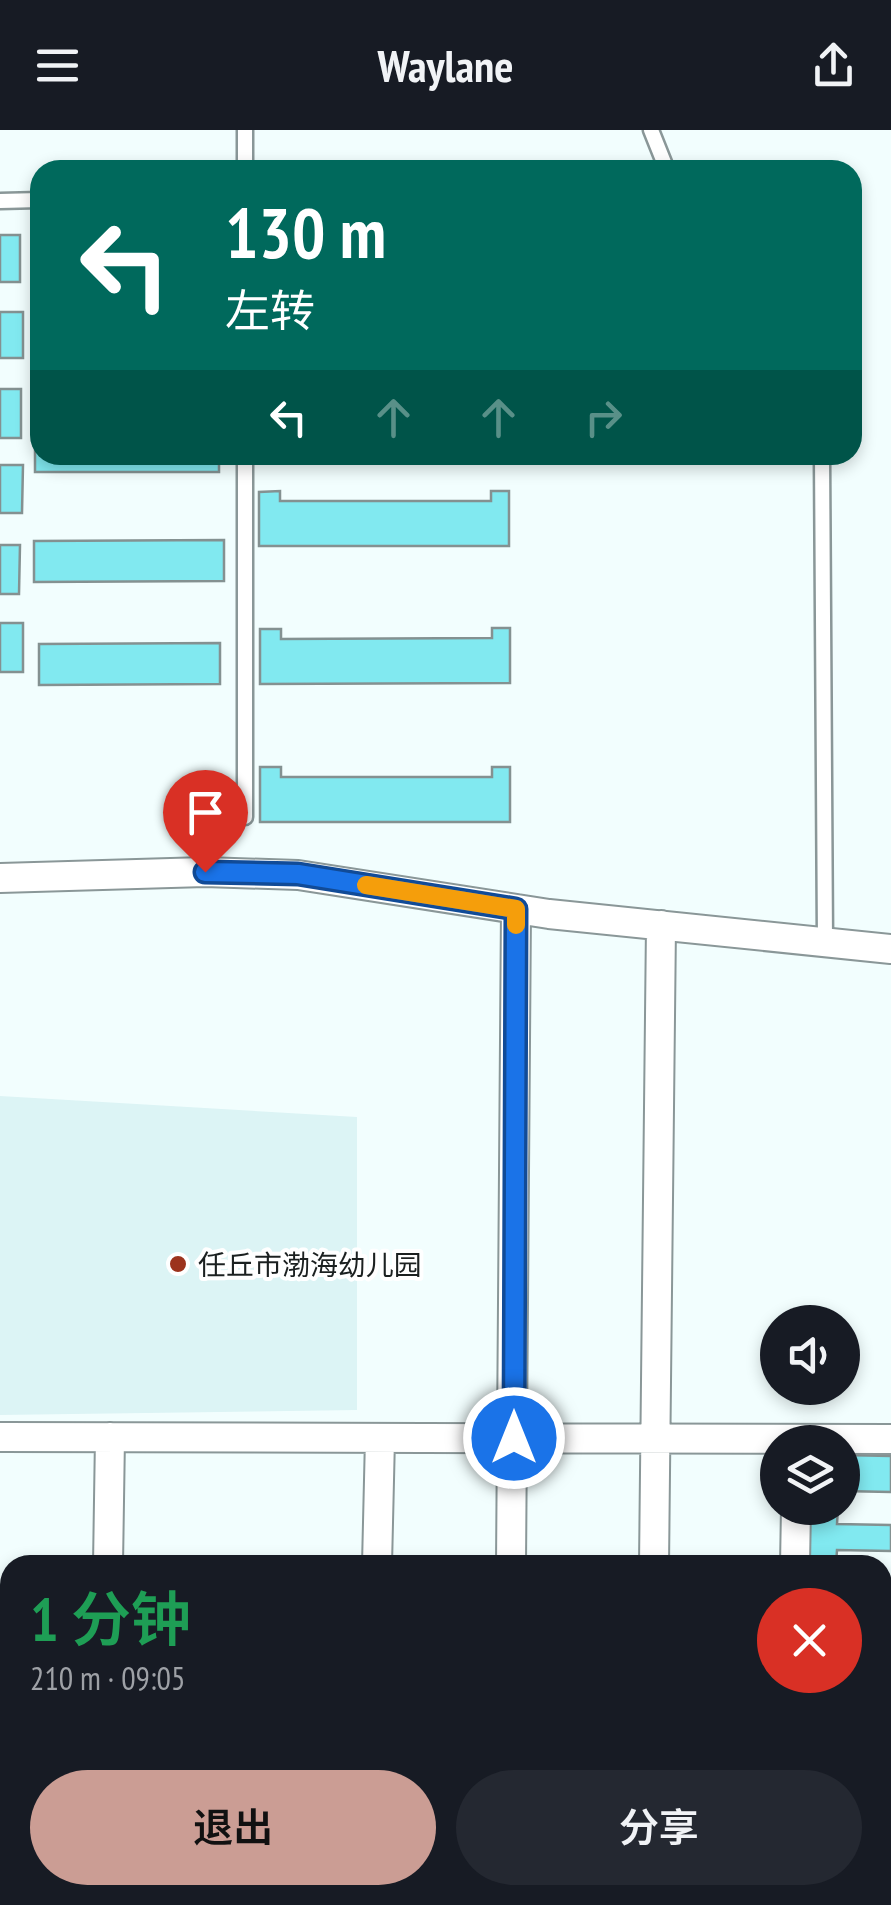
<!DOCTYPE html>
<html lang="zh">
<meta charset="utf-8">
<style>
:root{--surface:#171b24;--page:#242831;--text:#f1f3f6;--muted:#9ea1a6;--accent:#cb9d94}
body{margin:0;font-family:"PT Sans Narrow","Noto Sans SC",sans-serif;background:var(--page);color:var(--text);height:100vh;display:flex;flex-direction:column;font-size:38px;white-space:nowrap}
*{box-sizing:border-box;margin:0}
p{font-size:32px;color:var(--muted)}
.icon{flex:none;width:55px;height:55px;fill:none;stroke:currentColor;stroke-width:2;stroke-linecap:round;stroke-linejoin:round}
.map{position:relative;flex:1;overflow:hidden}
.sheet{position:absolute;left:0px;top:1425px;width:892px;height:350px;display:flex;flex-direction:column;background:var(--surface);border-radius:30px 30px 0 0;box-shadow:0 5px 15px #0003}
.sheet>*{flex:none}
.hud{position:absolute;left:30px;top:30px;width:832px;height:305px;border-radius:30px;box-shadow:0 5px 15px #0003;background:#00695c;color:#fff;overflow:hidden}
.tools{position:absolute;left:760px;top:1175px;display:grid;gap:20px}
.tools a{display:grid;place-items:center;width:100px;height:100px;border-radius:50%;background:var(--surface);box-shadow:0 5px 15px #0003;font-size:50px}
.pin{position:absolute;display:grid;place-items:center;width:85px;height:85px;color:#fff;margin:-102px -42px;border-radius:50% 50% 50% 0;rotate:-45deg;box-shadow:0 0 10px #0007}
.pin .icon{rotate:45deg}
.me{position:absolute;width:110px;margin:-55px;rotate:0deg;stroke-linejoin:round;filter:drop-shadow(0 0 8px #0008)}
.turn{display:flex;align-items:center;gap:35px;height:210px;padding:0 30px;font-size:45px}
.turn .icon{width:130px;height:130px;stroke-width:2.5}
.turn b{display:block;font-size:70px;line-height:85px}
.lanes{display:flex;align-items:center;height:95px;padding:0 30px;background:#0003;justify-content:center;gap:50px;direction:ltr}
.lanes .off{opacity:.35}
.round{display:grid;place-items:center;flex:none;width:105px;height:105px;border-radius:52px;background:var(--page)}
.headline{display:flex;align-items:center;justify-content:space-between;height:170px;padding:0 30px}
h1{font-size:60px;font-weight:600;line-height:75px;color:#1e9e55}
.action{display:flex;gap:20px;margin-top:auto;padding:20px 30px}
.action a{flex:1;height:115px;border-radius:60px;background:var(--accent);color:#111;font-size:40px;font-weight:600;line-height:115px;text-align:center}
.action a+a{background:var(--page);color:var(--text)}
header{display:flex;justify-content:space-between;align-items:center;height:130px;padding:0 30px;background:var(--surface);font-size:45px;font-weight:600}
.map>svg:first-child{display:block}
.built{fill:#dcf4f5}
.building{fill:#81e9f0;stroke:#849191;stroke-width:2.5}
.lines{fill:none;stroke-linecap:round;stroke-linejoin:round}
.lane-casing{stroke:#8a9798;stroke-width:19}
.street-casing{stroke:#8a9798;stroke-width:32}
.lane{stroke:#fff;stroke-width:14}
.street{stroke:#fff;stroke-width:28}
.route-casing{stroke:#114b97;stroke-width:25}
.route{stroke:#1a73e8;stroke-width:18}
.slow{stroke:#f59e0b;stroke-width:18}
.poi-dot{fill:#9c331d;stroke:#fff;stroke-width:4}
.labels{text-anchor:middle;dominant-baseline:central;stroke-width:8;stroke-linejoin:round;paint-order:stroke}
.poi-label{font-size:28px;fill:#1b2020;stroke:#fff;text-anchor:start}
</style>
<header><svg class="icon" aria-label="menu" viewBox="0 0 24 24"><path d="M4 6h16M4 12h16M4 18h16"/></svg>Waylane<svg class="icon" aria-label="share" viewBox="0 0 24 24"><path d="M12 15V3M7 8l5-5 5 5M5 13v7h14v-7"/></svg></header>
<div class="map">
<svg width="891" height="1775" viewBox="0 0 891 1775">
<rect width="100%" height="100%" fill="#f2fefe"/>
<path class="built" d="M0,966L357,987V1280L0,1285Z"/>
<path class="building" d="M0,105H20V152H0Z
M0,182H23V228H0Z
M0,259H21V308H0Z
M35,306H40V325H219V342H35Z
M0,335H23L22,383H0Z
M280,361V371H491V361H509V416H259V362Z
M224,410V451L34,452V411Z
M0,415H20L19,464H0Z
M0,493H23V542H0Z
M492,498H510V553L260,554V499H281V509L492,508Z
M220,513V554L39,555V514Z
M260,637H281V647H492V637H510V692H260Z
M842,1325L891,1326V1362L842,1361Z
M810,1378H838L837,1394L891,1395V1421L837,1420L836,1435H809Z"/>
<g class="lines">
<defs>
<path id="lane" d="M245,0V40
M651,0L667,40
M0,71L40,70
M822,325L825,812
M245,687V325"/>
<path id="street" d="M0,748L205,742L298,745L549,784L891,819
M0,1307L891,1309
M108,1435L110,1307
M377,1435L380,1308
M511,1435L516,779
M654,1435L661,795
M795,1435L796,1378
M101,1775L102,1765
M370,1775L371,1765
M505,1775V1765
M651,1775V1765
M792,1775V1765"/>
</defs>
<use href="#lane" class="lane-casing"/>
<use href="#street" class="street-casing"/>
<use href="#lane" class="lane"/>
<use href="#street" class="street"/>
</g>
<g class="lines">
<defs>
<path id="route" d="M205,742L298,744L516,779L514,1308"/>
</defs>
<use href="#route" class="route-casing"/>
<use href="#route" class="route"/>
<path class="slow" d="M366,755L516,779V795"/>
</g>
<circle class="poi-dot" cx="178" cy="1134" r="10"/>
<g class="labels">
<g class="poi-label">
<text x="198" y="1134">任丘市渤海幼儿园</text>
</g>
</g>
</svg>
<div class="tools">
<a><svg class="icon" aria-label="sound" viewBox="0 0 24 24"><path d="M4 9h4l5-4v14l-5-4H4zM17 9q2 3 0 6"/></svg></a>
<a><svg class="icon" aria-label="layers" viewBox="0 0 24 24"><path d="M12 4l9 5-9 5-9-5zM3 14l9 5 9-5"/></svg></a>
</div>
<div class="pin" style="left:205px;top:742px;background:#d93025"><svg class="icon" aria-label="arrive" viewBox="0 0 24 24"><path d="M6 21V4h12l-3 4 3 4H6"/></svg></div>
<svg class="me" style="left:514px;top:1308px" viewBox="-20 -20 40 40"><circle r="17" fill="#1a73e8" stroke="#fff" stroke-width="3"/><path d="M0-11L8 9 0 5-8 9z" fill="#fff"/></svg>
<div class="hud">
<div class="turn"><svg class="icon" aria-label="left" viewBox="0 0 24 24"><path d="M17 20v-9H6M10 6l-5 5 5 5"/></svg><div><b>130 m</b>左转</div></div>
<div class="lanes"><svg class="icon" aria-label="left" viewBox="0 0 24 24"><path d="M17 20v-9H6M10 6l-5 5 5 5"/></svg><svg class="icon off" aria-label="ahead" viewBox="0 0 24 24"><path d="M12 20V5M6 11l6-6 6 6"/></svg><svg class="icon off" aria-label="ahead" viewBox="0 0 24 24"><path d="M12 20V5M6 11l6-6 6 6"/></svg><svg class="icon off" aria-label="right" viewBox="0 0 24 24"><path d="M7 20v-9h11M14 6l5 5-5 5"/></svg></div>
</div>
<section class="sheet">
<div class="headline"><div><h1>1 分钟</h1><p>210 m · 09:05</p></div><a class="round" style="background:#d93025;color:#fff"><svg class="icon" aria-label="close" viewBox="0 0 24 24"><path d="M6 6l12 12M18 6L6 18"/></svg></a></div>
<div class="action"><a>退出</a><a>分享</a></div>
</section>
</div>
